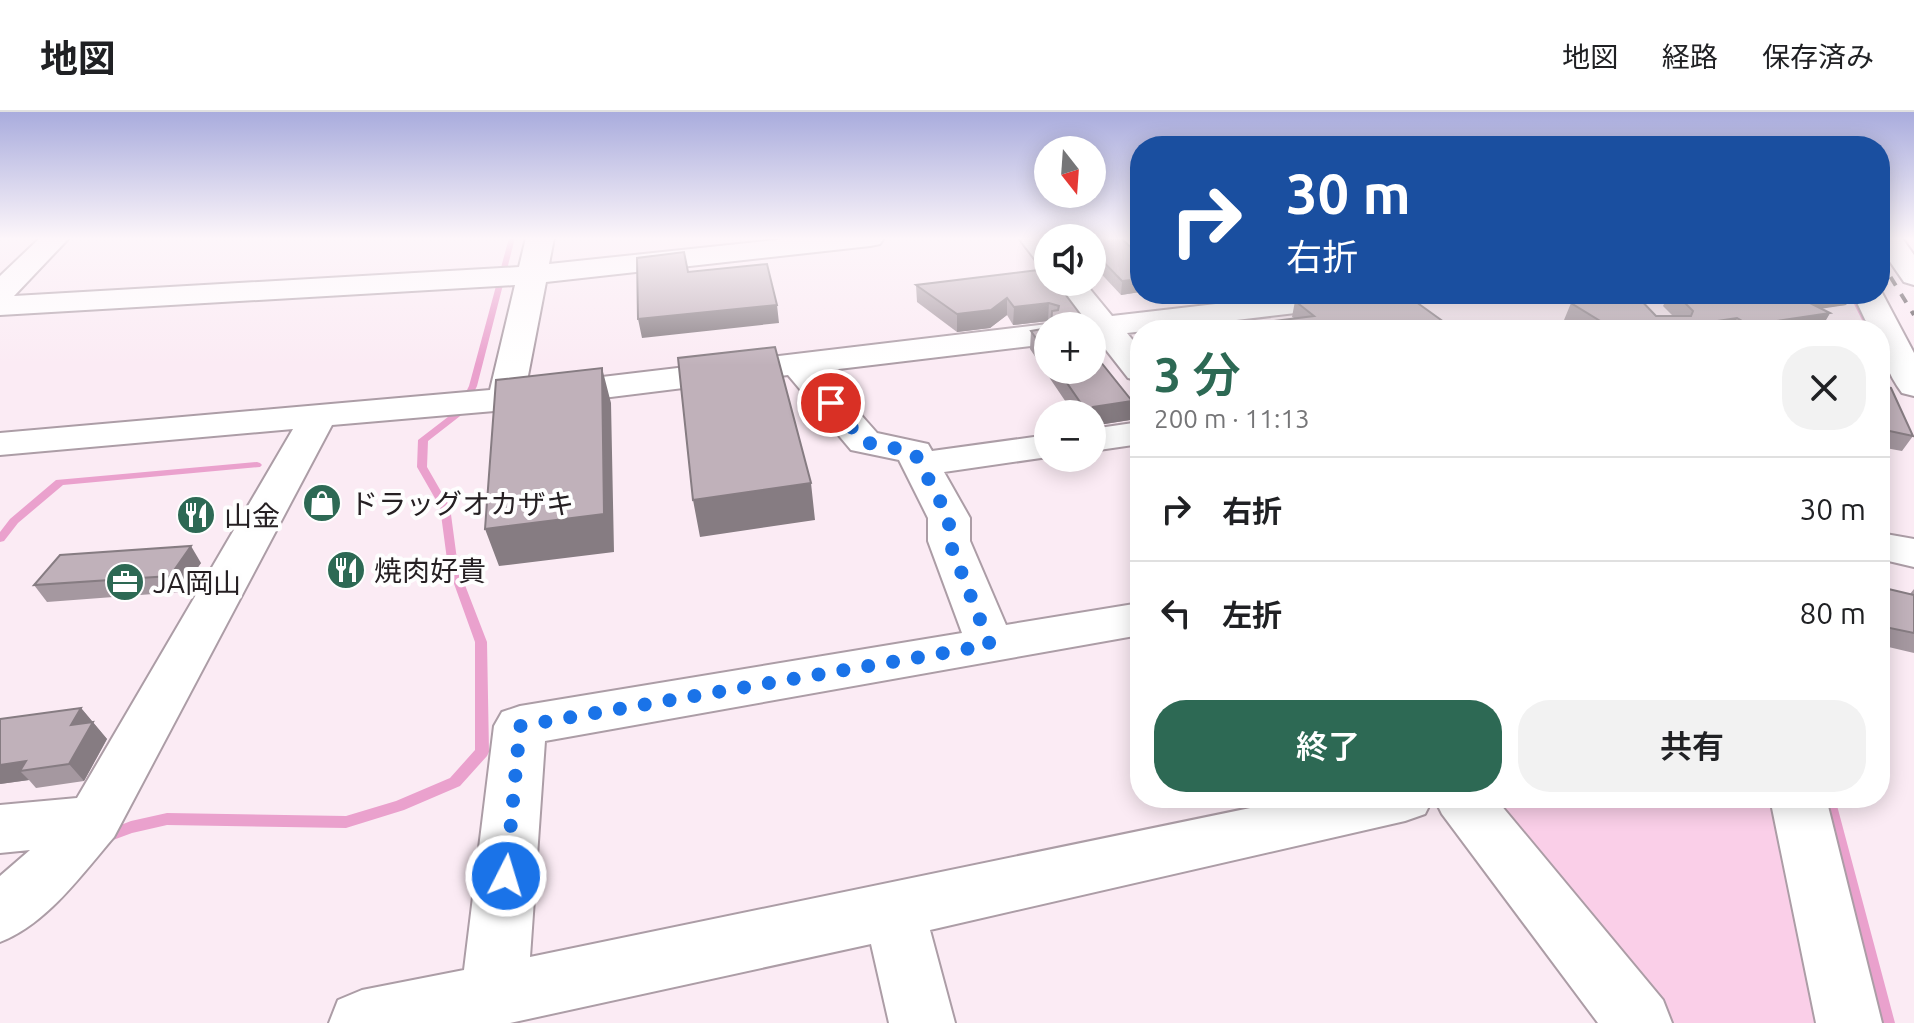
<!DOCTYPE html>
<html lang="ja">
<meta charset="utf-8">
<style>
:root{--surface:#fff;--page:#f2f2f2;--text:#202124;--muted:#757577;--line:#e0e0e0;--accent:#2d6954}
body{margin:0;font-family:Ubuntu,"Noto Sans JP",sans-serif;background:var(--page);color:var(--text);height:100vh;display:flex;flex-direction:column;font-size:30px;white-space:nowrap}
*{box-sizing:border-box;margin:0}
p{font-size:26px;color:var(--muted)}
.icon{flex:none;width:44px;height:44px;fill:none;stroke:currentColor;stroke-width:2;stroke-linecap:round;stroke-linejoin:round}
.map{position:relative;flex:1;overflow:hidden}
.side{position:absolute;left:1130px;top:208px;width:760px;height:488px;display:flex;flex-direction:column;background:var(--surface);border-radius:32px;box-shadow:0 4px 20px #0003}
.side>*{flex:none}
.guide{position:absolute;left:1130px;top:24px;width:760px;height:168px;border-radius:32px;box-shadow:0 4px 20px #0003;background:#1a4fa0;color:#fff;overflow:hidden}
.needle{width:52px;rotate:163deg}
.fabs{position:absolute;left:1034px;top:24px;display:grid;gap:16px}
.fabs a{display:grid;place-items:center;width:72px;height:72px;border-radius:50%;background:var(--surface);box-shadow:0 4px 20px #0003;font-size:40px}
.pin{position:absolute;display:grid;place-items:center;width:68px;height:68px;color:#fff;margin:-34px;border:4px solid #fff;border-radius:50%;box-shadow:0 2px 8px #0007}
.me{position:absolute;width:88px;margin:-44px;rotate:5deg;stroke-linejoin:round;filter:drop-shadow(0 0 6px #0008)}
.turn{display:flex;align-items:center;gap:28px;height:168px;padding:0 24px;font-size:36px}
.turn .icon{width:104px;height:104px;stroke-width:2.5}
.turn b{display:block;font-size:56px;line-height:68px}
.round{display:grid;place-items:center;flex:none;width:84px;height:84px;border-radius:32px;background:var(--page)}
.overview{display:flex;align-items:center;justify-content:space-between;height:136px;padding:0 24px}
h1{font-size:48px;font-weight:600;line-height:60px;color:var(--accent)}
.action{display:flex;gap:16px;margin-top:auto;padding:16px 24px}
.action a{flex:1;height:92px;border-radius:32px;background:var(--accent);color:#fff;font-size:32px;font-weight:600;line-height:92px;text-align:center}
.action a+a{background:var(--page);color:var(--text)}
ul{padding:0;list-style:none}
li{display:flex;align-items:center;gap:24px;height:104px;padding:0 24px;border-top:2px solid var(--line)}
li div{flex:1}
li b{display:block;font-size:30px}
li em{font-style:normal}
header{display:flex;align-items:center;gap:48px;box-sizing:border-box;height:112px;padding:0 40px;background:var(--surface);border-bottom:2px solid var(--line)}
header strong{font-size:38px}
nav{display:flex;gap:44px;margin-inline-start:auto;font-size:28px}
.map>svg:first-child{display:block}
.green{fill:#facfe8}
.lines{fill:none;stroke-linecap:round;stroke-linejoin:round}
.stream{fill:#eaa1cd;fill-rule:evenodd}
.minor-casing{stroke:#ac9da6;stroke-width:4}
.minor{fill:#fff;fill-rule:evenodd}
.rail{stroke:#595155;stroke-width:4;stroke-dasharray:10 10;stroke-linecap:butt}
.wall{fill:#a598a0}
.shaded-wall{fill:#867c82}
.building{fill:#c0b1ba;stroke:#867c82;stroke-width:2}
.route{stroke:#1a73e8;stroke-width:14;stroke-dasharray:0 25.2}
.labels{text-anchor:middle;dominant-baseline:central;stroke-width:8;stroke-linejoin:round;paint-order:stroke}
.poi-label{font-size:28px;fill:#262023;stroke:#fefefe;text-anchor:start}
</style>
<header>
<strong>地図</strong>
<nav><a>地図</a><a>経路</a><a>保存済み</a></nav>
</header>
<div class="map">
<svg width="1914" height="911" viewBox="0 0 1914 911">
<rect width="100%" height="100%" fill="#fbebf4"/>
<path class="green" d="M1495,686H1783L1832,911H1670Z"/>
<g class="lines">
<path class="stream" d="M509,126H515L477,274L464,301L428,329L427,355L450,395L458,455L487,530L489,640L487,644L460,674L404,698L346,716L167,713L132,721L105,731L100,729L98,725L100,721L131,709L167,701L346,704L396,689L450,666L475,638V530L448,455L440,395L417,355L418,328L457,298L469,274Z
M1849,182H1857L1875,218H1867Z
M257,350L260,351L262,353L260,355L63,373L18,411L4,429L0,430V420L10,407L56,368Z
M1821,686H1835L1895,911H1879Z"/>
<defs>
<path id="minor" d="M40,126H69L14,184L519,155L526,126H554L549,152L795,126H884L880,132L870,134L546,170L526,274L1048,212L1055,214H1048V232L822,259L877,321L928,332L932,339L1048,323V345L944,360L970,406V429L1006,513L1140,491V523L545,629L530,845L1298,686H1433L1425,702L1405,709L930,818L955,911H889L871,832L510,911H329L338,888L362,878L464,858L494,614L502,600L520,594L962,521L928,429V406L899,348L851,338L788,263L506,298L332,313L114,725C82,762 47,812 0,830V764L30,738L0,741V693L77,686L293,317L0,343V321L490,278L515,173L0,203V164Z
M1019,126H1047L1048,154L1038,151Z
M1880,126H1902L1914,143V173L1904,170L1880,135Z
M1053,170H1084L1112,204L1303,182H1396L1392,188L1381,191L1127,221L1140,237V269L1128,266L1096,225L1092,226V214H1077L1083,209Z
M1880,177L1914,241V284L1902,281C1888,262 1880,242 1880,218H1870L1853,182H1880Z
M1140,310V332L1092,339V317Z
M1880,421L1914,427V455L1880,447Z
M1434,686H1495L1663,888L1672,911H1598L1442,702Z
M1770,686H1826L1882,911H1816Z"/>
</defs>
<use href="#minor" class="minor-casing"/>
<use href="#minor" class="minor"/>
<path class="rail" d="M1880,148L1914,203"/>
</g>
<path class="wall" d="M1077,126H1121L1140,144V180L1121,183L1092,152V126Z
M1046,157L1089,214L1048,209L1013,213L1007,203L990,216L957,220L917,190L916,173Z
M1655,182H1852L1846,193L1820,196L1830,201L1820,218H1579L1564,208L1571,191L1656,204H1673L1663,194L1666,188Z
M1295,189L1455,218L1294,206L1292,205Z
M1048,216V258H1092L1099,248L1130,308L1092,314V302H1074L1030,237L1031,219Z
M1880,274L1913,324L1902,339L1880,335Z
M201,451L180,480L47,490L34,473Z
M1880,475L1910,482L1914,477V541L1880,533Z
M81,596L107,627L84,669L36,676L29,668L0,672Z"/>
<path class="shaded-wall" d="M1140,167V180L1121,183L1122,169Z
M1813,182H1852L1846,193L1787,202L1796,184Z
M1007,186V203L990,216L957,220V202Z
M1049,191L1048,209L1013,213L1014,195Z
M777,193L779,211L642,226L638,207Z
M1830,201L1820,218H1746L1749,213Z
M1737,206L1731,218H1657Z
M1102,230L1100,248L1092,249V231Z
M602,256L611,291L614,440L499,454L485,417Z
M1132,289L1130,308L1092,314V302H1087V300L1093,295Z
M811,371L815,408L700,425L693,388Z
M191,434L201,451L180,480L170,464Z
M81,596L107,627L84,669L69,652L71,613Z
M26,649L20,659L29,668L0,672V653Z"/>
<path class="building" d="M1081,126H1121L1140,144V167L1122,169L1092,138V126Z
M684,140L688,160L767,152L777,193L638,207L637,146Z
M1046,157L1048,160V170H1056L1089,214H1051L1052,199L1058,198L1059,194L1049,191L1014,195L1007,186L991,198L957,202L916,173Z
M1348,182H1405L1455,218H1202L1314,204L1295,189Z
M1635,182L1656,204H1691L1693,199L1676,182H1813L1796,184L1830,201L1749,213L1737,206L1657,218H1615L1571,191Z
M1048,216V244L1031,219Z
M1092,217L1102,230L1092,231Z
M775,235L811,371L693,388L678,246Z
M1092,239L1132,289L1093,295L1087,300L1058,258H1092Z
M602,256L604,402L485,417L496,268Z
M1880,274L1891,276L1913,324L1880,317Z
M191,434L170,464L34,473L60,443Z
M1880,475L1914,483V521L1880,514Z
M81,596L71,613L93,610L69,652L20,659L26,649L0,653V607Z"/>
<linearGradient id="sky" x2="0" y2="1"><stop stop-color="#a9acdd"/><stop offset="0.5" stop-color="#fdf6fa"/><stop offset="1" stop-color="#fdf6fa" stop-opacity="0"/></linearGradient>
<rect width="1914" height="253" fill="url(#sky)"/>
<g class="lines">
<path class="route" d="M506,764L520,614L990,533L949,429V406L914,340L864,330L831,291"/>
</g>
<defs>
<symbol id="shop-disc" viewBox="-11 -11 22 22"><circle r="9.5" fill="#2d6954" stroke="#fefefe"/><path d="M-5-2.5h2.3a2.7 3.5 0 0 1 5.4 0H5L5.5 6h-11ZM-1.5-2.5h3a1.5 2.3 0 0 0-3 0Z" fill="#fff"/></symbol>
<symbol id="restaurant-disc" viewBox="-11 -11 22 22"><circle r="9.5" fill="#2d6954" stroke="#fefefe"/><path d="M-5-6h1v4h1v-4h1v4h1v-4h1v5L-1.5 .5V6h-2V.5L-5-1ZM5-6V6H3V1.5H1.5Q1.5-4 5-6Z" fill="#fff"/></symbol>
<symbol id="office-disc" viewBox="-11 -11 22 22"><circle r="9.5" fill="#2d6954" stroke="#fefefe"/><path d="M-6-3h4V-5.5h4V-3h4V5H-6ZM-1-4.5V-3h2v-1.5ZM-6 0V1H6V0Z" fill="#fff"/></symbol>
</defs>
<g fill-rule="evenodd">
<use href="#shop-disc" x="300" y="369" width="44" height="44"/>
<use href="#restaurant-disc" x="174" y="381" width="44" height="44"/>
<use href="#restaurant-disc" x="324" y="436" width="44" height="44"/>
<use href="#office-disc" x="103" y="448" width="44" height="44"/>
</g>
<g class="labels">
<g class="poi-label">
<text x="350" y="391">ドラッグオカザキ</text>
<text x="224" y="403">山金</text>
<text x="374" y="458">焼肉好貴</text>
<text x="153" y="470">JA岡山</text>
</g>
</g>
</svg>
<div class="fabs">
<a><svg class="needle" viewBox="-14 -14 28 28"><path d="M0-13l5 13h-10z" fill="#e53935"/><path d="M0 13l5-13h-10z" fill="#757577"/></svg></a>
<a><svg class="icon" aria-label="sound" viewBox="0 0 24 24"><path d="M4 9h4l5-4v14l-5-4H4zM17 9q2 3 0 6"/></svg></a>
<a>+</a>
<a>−</a>
</div>
<div class="pin" style="left:831px;top:291px;background:#d93025"><svg class="icon" aria-label="arrive" viewBox="0 0 24 24"><path d="M6 21V4h12l-3 4 3 4H6"/></svg></div>
<svg class="me" style="left:506px;top:764px" viewBox="-20 -20 40 40"><circle r="17" fill="#1a73e8" stroke="#fff" stroke-width="3"/><path d="M0-11L8 9 0 5-8 9z" fill="#fff"/></svg>
<div class="guide">
<div class="turn"><svg class="icon" aria-label="right" viewBox="0 0 24 24"><path d="M7 20v-9h11M14 6l5 5-5 5"/></svg><div><b>30 m</b>右折</div></div>
</div>
<section class="side">
<div class="overview"><div><h1>3 分</h1><p>200 m · 11:13</p></div><a class="round"><svg class="icon" aria-label="close" viewBox="0 0 24 24"><path d="M6 6l12 12M18 6L6 18"/></svg></a></div>
<ul>
<li><svg class="icon" aria-label="right" viewBox="0 0 24 24"><path d="M7 20v-9h11M14 6l5 5-5 5"/></svg><div><b>右折</b></div><em>30 m</em></li>
<li><svg class="icon" aria-label="left" viewBox="0 0 24 24"><path d="M17 20v-9H6M10 6l-5 5 5 5"/></svg><div><b>左折</b></div><em>80 m</em></li>
</ul>
<div class="action"><a>終了</a><a>共有</a></div>
</section>
</div>
